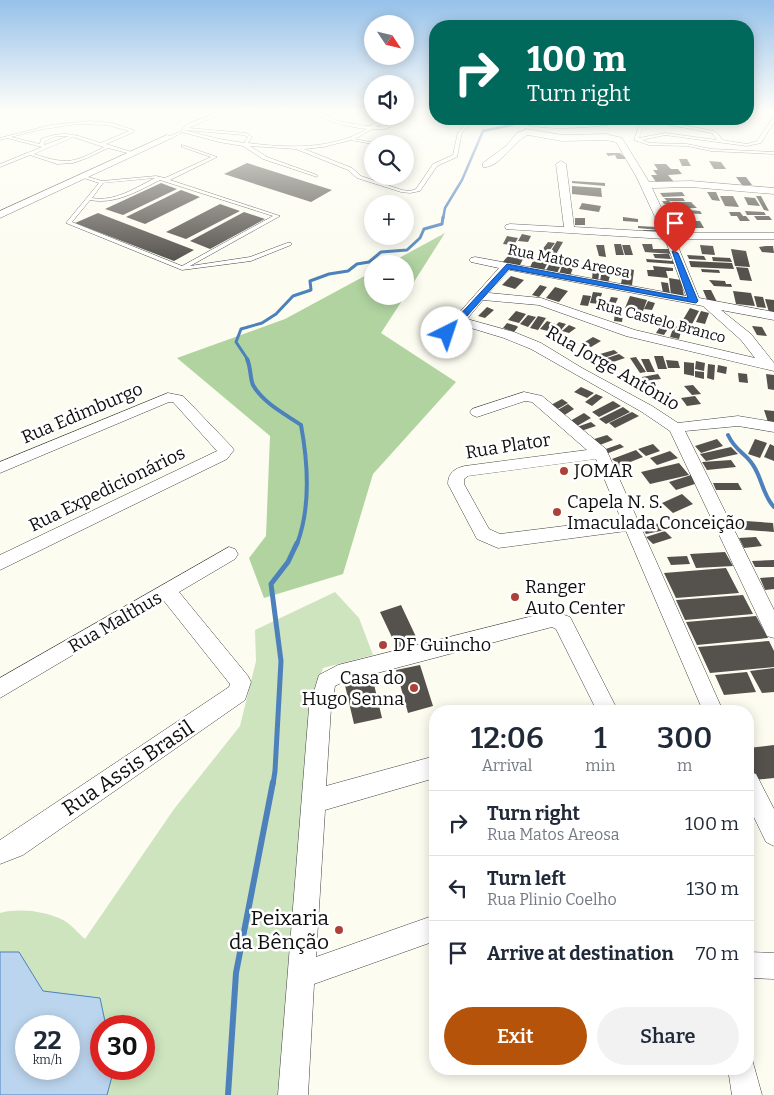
<!DOCTYPE html>
<meta charset="utf-8">
<style>
:root{--surface:#fff;--page:#f2f2f3;--text:#1f2937;--muted:#747a83;--line:#e0e1e3;--accent:#b45309}
body{margin:0;font-family:Bitter,serif;background:var(--page);color:var(--text);height:100vh;display:flex;flex-direction:column;font-size:19px;white-space:nowrap}
*{box-sizing:border-box;margin:0}
p{font-size:16px;color:var(--muted)}
.icon{flex:none;width:28px;height:28px;fill:none;stroke:currentColor;stroke-width:2;stroke-linecap:round;stroke-linejoin:round}
.map{position:relative;flex:1;overflow:hidden}
.details{position:absolute;left:429px;top:705px;width:325px;height:370px;display:flex;flex-direction:column;background:var(--surface);border-radius:20px;box-shadow:0 2px 12px #0003}
.details>*{flex:none}
.banner{position:absolute;left:429px;top:20px;width:325px;height:105px;border-radius:20px;box-shadow:0 2px 12px #0003;background:#00695c;color:#fff;overflow:hidden}
.needle{width:32px;rotate:125deg}
.fabs{position:absolute;left:364px;top:15px;display:grid;gap:10px}
.fabs a{display:grid;place-items:center;width:50px;height:50px;border-radius:50%;background:var(--surface);box-shadow:0 2px 12px #0003;font-size:25px}
.speed{position:absolute;left:15px;top:1015px;display:flex;gap:10px;font-size:25px;font-weight:700;text-align:center}
.speed>*{display:grid;place-content:center;width:65px;height:65px;border-radius:50%;background:var(--surface);box-shadow:0 2px 12px #0003;line-height:1}
.speed small{font-size:12px;font-weight:400}
.speed .limit{border:8px solid #d22;background:#fff;color:#111}
.pin{position:absolute;display:grid;place-items:center;width:42px;height:42px;color:#fff;margin:-51px -21px;border-radius:50% 50% 50% 0;rotate:-45deg;box-shadow:0 0 5px #0007}
.pin .icon{rotate:45deg}
.me{position:absolute;width:55px;margin:-28px;rotate:41deg;stroke-linejoin:round;filter:drop-shadow(0 0 4px #0008)}
.turn{display:flex;align-items:center;gap:18px;height:105px;padding:0 15px;font-size:22px}
.turn .icon{width:65px;height:65px;stroke-width:2.5}
.turn b{display:block;font-size:35px;line-height:42px}
.eta{display:flex;justify-content:space-evenly;align-items:center;height:85px;text-align:center}
.eta b{font-size:30px;font-weight:600;line-height:35px}
.cta{display:flex;gap:10px;margin-top:auto;padding:10px 15px}
.cta a{flex:1;height:58px;border-radius:30px;background:var(--accent);color:#fff;font-size:20px;font-weight:600;line-height:58px;text-align:center}
.cta a+a{background:var(--page);color:var(--text)}
ul{padding:0;list-style:none}
li{display:flex;align-items:center;gap:15px;height:65px;padding:0 15px;border-top:1px solid var(--line)}
li div{flex:1}
li b{display:block;font-size:19px}
li em{font-style:normal}
.map>svg:first-child{display:block}
.green{fill:#cde4bf;fill-rule:evenodd}
.forest{fill:#b0d3a0}
.water{fill:#bcd5ee;stroke:#4c81bc;fill-rule:evenodd}
.lines{fill:none;stroke-linecap:round;stroke-linejoin:round}
.stream-far4{stroke:#4c81bc;stroke-width:2.5}
.stream-far3{stroke:#4c81bc;stroke-width:3}
.stream-far2{stroke:#4c81bc;stroke-width:4}
.stream-far1{stroke:#4c81bc;stroke-width:5}
.stream{stroke:#4c81bc;stroke-width:6}
.building{fill:#55514c}
.service-casing{stroke:#414141;stroke-width:1}
.minor-casing{stroke:#414141;stroke-width:1}
.service{fill:#fff;fill-rule:evenodd}
.minor{fill:#fff;fill-rule:evenodd}
.route{fill:#1a73e8;stroke:#114b97}
.poi-dot{fill:#ad4137;stroke:#fff;stroke-width:2}
.labels{text-anchor:middle;dominant-baseline:central;stroke-width:5;stroke-linejoin:round;paint-order:stroke}
.far-street-label{font-size:15px;fill:#0e0e0e;stroke:#fff}
.street-label{font-size:18px;fill:#0e0e0e;stroke:#fff}
.poi-label{font-size:18px;fill:#0e0e0e;stroke:#fff;text-anchor:start}
.near-street-label{font-size:21px;fill:#0e0e0e;stroke:#fff}
.near-poi-label{font-size:21px;fill:#0e0e0e;stroke:#fff;text-anchor:end}
</style>
<div class="map">
<svg width="774" height="1095" viewBox="0 0 774 1095">
<rect width="100%" height="100%" fill="#fdfcf1"/>
<path class="green" d="M335,592L359,618L373,655L323,668L316,689L283,1095H0V913C20,908 45,911 63,920C71,924 78,933 85,939L174,809L240,726L256,661L255,630ZM26,1026H69V1069H26ZM101,1026H144V1069H101Z"/>
<path class="forest" d="M445,233L405,296V264H388Z
M372,272V296H405L381,333L456,382L373,474L343,574L264,598L249,558L266,536L270,436L177,358L285,319Z"/>
<path class="water" d="M0,952H19L43,991L100,998L106,1026H101V1069H114L107,1095H0ZM26,1026H69V1069H26Z"/>
<g class="lines">
<path class="stream-far4" d="M443,219L445,208L462,180L483,131L512,125"/>
<path class="stream-far3" d="M248,360L236,342L241,329L262,323L276,314L293,296L311,290L310,281L329,274L348,271L357,264L369,262L381,252L407,250L420,238L424,229L442,224L443,217"/>
<path class="stream-far2" d="M247,359C251,367 250,379 253,385C263,403 285,414 301,425C308,463 311,507 297,544
M728,435C736,452 745,452 753,465C762,478 763,496 774,507"/>
<path class="stream-far1" d="M273,784L275,771L281,661L271,584L288,562L297,543"/>
<path class="stream" d="M228,1095L236,973L273,782"/>
</g>
<path class="building" d="M606,153H620L627,159H617L615,155L608,156Z
M679,159H687L691,166H682Z
M709,161L721,162L726,169H714Z
M247,163L332,190L311,202L224,174Z
M654,164H666L671,169H678L682,174L668,175L674,182H656L651,175H657L653,170H658Z
M736,177H746L752,185H742Z
M572,181L605,183V186L572,183Z
M161,183L177,189L123,215L105,209Z
M572,186L601,188L602,197L572,194Z
M181,190L200,197L145,224L126,217Z
M682,192L685,196L663,197L660,193Z
M707,192H716L720,201L712,200Z
M720,196H733L739,207L725,206Z
M756,196H761L769,211L764,210Z
M744,197L755,198L760,206L748,205Z
M664,198H683L685,201H669L672,204H664L662,201H667Z
M672,202H691L697,208H675Z
M582,203L601,206L599,212L579,209Z
M220,204L240,211L186,239L166,232Z
M676,209L700,211L702,214L677,213Z
M745,211L764,212L766,215H747Z
M244,212L265,219L210,249L190,241Z
M729,212H740L743,216H746L750,221H740L737,216H731Z
M98,213L194,250L174,261L75,223Z
M754,216H769L772,220H757Z
M623,217L638,219V222L623,221Z
M575,218H585V225H575Z
M688,221H700L704,228H692Z
M659,225L662,230H660L662,235L644,234L643,230H658L638,228V226L658,227Z
M522,234L531,236L528,242L518,241Z
M507,236L518,238L514,245L503,244Z
M557,241L563,242L555,256L549,254Z
M548,242L555,243L549,251L542,250Z
M614,244H621L624,255H616Z
M642,244H652L653,249H670L672,254L645,252Z
M596,245H604L606,257L599,256Z
M622,245H630L633,255H625Z
M700,245L713,246L715,255L702,254Z
M766,246H773L774,253L762,252L759,247Z
M731,249L746,251L750,267L735,266Z
M653,254H669L671,259L655,258Z
M687,255L704,256L706,260L689,259Z
M508,256L523,259L519,267L501,264Z
M712,257L730,258L732,262L713,261Z
M534,259L548,262L543,272L529,269Z
M646,259L673,261L674,264L647,262Z
M689,261L732,263L734,269L691,267Z
M549,265L560,267L556,275L545,272Z
M562,266L573,268L570,276L559,274Z
M593,266L600,267L598,281L592,280Z
M653,266L673,268V271H666L668,278L648,276L647,270H654Z
M736,267L748,268L752,281L740,280Z
M624,268L634,270L632,285L621,284Z
M701,269L719,270L720,273L702,272Z
M602,270L611,272L608,283L600,281Z
M511,276L524,280L515,289L502,285Z
M669,278L681,280L684,296L671,295Z
M709,280L725,281L726,284H731L732,287L714,286Z
M661,282L668,283L670,294L663,293Z
M540,285L547,287L539,297L532,295Z
M555,287L568,291L559,302L546,298Z
M703,290H711L717,302H708Z
M733,291L751,293L755,306L736,304Z
M593,292L602,293L599,304L590,303Z
M583,295L591,296L588,306L580,305Z
M630,296L647,300L643,311L625,308Z
M754,296L763,297L766,308L757,307Z
M611,297L618,298L613,309L607,307Z
M765,299L774,300V312H769Z
M648,301L655,303L652,310L644,309Z
M487,307L494,310L485,318L478,316Z
M690,308L699,311L691,326L681,323Z
M516,311L526,314L519,323L508,320Z
M701,311L709,313L705,324L696,322Z
M615,312L623,314L622,322L614,321Z
M528,315L536,317L528,327L520,324Z
M538,316L546,318L538,330L530,328Z
M547,321L555,324L548,331L540,329Z
M559,322L566,324L557,335L549,332Z
M663,322L671,324L664,335L656,333Z
M507,323L517,326L518,327L514,332L503,328Z
M569,325L576,328L569,333L562,331Z
M674,326L682,328L679,339L670,337Z
M752,326L762,327L767,336L757,335Z
M593,337L601,341L591,347L583,343Z
M614,350L618,353L604,358L600,354Z
M619,354L625,358L604,365L598,361Z
M654,356H663L667,369H658Z
M636,357L646,372L640,373L630,358Z
M641,359H649L655,372H647Z
M666,360L678,361L680,368H668Z
M696,361L705,363L704,371L695,369Z
M684,362L694,363V376L684,374Z
M708,364L715,365L714,380L707,378Z
M718,365L727,367L726,374L717,372Z
M695,371L704,372V379L695,377Z
M738,373L747,374L748,383L739,382Z
M658,374L661,379L645,381L642,377Z
M766,374L774,375V390L768,389Z
M693,385L701,394L692,395L684,386Z
M581,387L594,393L587,398L574,392Z
M596,394L603,397L592,406L585,402Z
M695,396L701,404L687,406L681,398Z
M562,399L568,403L556,410L549,406Z
M613,401L621,406L599,417L592,412Z
M568,404L574,409L563,416L556,411Z
M623,407L630,412L606,424L599,419Z
M764,410L774,411V425H769Z
M632,412L639,416L615,428L609,423Z
M584,413L591,418L577,426L570,421Z
M591,422L596,426L581,431L577,427Z
M607,435L613,440L597,446L591,440Z
M717,439L723,446L701,453L695,446Z
M755,439L767,443L760,458L748,454Z
M620,444L624,447L606,454L603,450Z
M653,444L660,451L646,456L638,449Z
M770,444L774,446V461L764,457Z
M731,447L738,454L706,461L700,454Z
M636,450L643,457L620,466L612,459Z
M670,451L678,458L657,465L650,458Z
M731,460L736,467L707,470L702,462Z
M679,463L689,475L650,484L641,472Z
M691,475L698,483L676,490L669,482Z
M713,483H738L742,490H716Z
M682,494L693,504L673,513L662,503Z
M731,520L773,523L774,532L734,529Z
M660,523L665,530L646,534L642,527Z
M665,531L672,538L653,544L646,537Z
M756,537L762,546L744,548L739,538Z
M725,552L733,566L696,568L690,554Z
M687,556L690,564L671,565L667,557Z
M774,560V567H755L752,561Z
M726,568L739,593L676,598L664,573Z
M774,577V589L765,590L760,578Z
M743,595L753,614L685,620L676,600Z
M401,605L418,641L397,648L380,612Z
M756,616L768,638L697,645L686,622Z
M769,641L774,651V667L710,673L698,647Z
M420,665L433,706L408,713L396,670Z
M774,668V692L762,693L750,671Z
M747,672L756,692L724,695L715,675Z
M372,676L382,718L354,724L344,681Z
M774,745V778L753,780L748,766V748Z"/>
<g class="lines">
<defs>
<path id="service" d="M225,110L248,112L302,110L248,114L225,112L188,128L246,133L252,137L248,143C287,148 332,150 367,129C350,127 324,123 313,110H317L339,121L366,126C376,127 380,116 390,116L376,127L386,126L402,120V122L385,129H372L355,139L379,144H372L351,140L323,147L304,149L352,168L361,176L402,190L410,191L416,189L433,164L453,155L458,132L473,119H477L462,132L457,157L437,166L420,191L410,193L401,192L357,178L348,170L296,149L250,146L267,157L317,175V177L263,159L243,146L219,142L182,132L172,138L168,137L183,130V128L188,124ZM184,130L244,135L248,137L244,143L219,139Z
M773,118H774V122L761,143L747,146L665,135L642,140L649,143L687,144L711,149L774,152V154L711,151L687,146L649,145L634,140L641,120C603,126 544,135 509,119L561,125L590,124L633,119H650L714,131L719,135L722,140L747,144L757,141ZM645,120L712,133L717,140L665,133L639,138Z
M90,121L111,123L134,130V132L106,144L135,153V155L108,148L87,158L73,163L57,164L30,155L0,167V164L42,147L7,138L0,140V138L51,125ZM77,124L107,125L129,131L101,143C77,136 67,129 41,139L40,144L11,137L38,130ZM57,136H69L44,145L45,141ZM73,137L104,147C73,163 68,165 34,154Z
M182,145L217,157L170,180L280,216L190,266L250,257L287,243H291V245L251,261L182,270L66,223L99,183L81,177V175L102,181L156,176L165,178L211,157L182,147ZM155,178C135,188 115,202 92,198L103,183ZM160,180L273,216L182,266L72,222L90,200C115,205 138,191 160,180Z"/>
<path id="minor" d="M527,129L562,135L606,134L622,138L649,182L691,181L774,188V194L691,187L652,188L673,233H774V239H675L699,298L774,312V320L721,310L751,334L774,363V371L626,336L539,305L483,300L467,319L514,332L541,343L582,368L652,406L678,423L738,416L774,422V432L738,426L685,431L774,610V638L767,636L670,431L642,412L531,349L504,338L461,325L452,336L447,337L441,333L499,268L471,262L469,260L471,258L475,257L686,296L665,239L506,229L505,227L506,225L510,224L564,227L556,164L561,161L566,164L574,227L662,232L637,178L616,142L606,140L562,141L528,135C514,140 499,169 483,167V163L506,146L517,133ZM510,270L703,306L741,340L755,358L635,330L541,298L489,293Z
M167,135L174,137L0,218V211Z
M524,392L542,396L606,449L723,711H703L626,531L498,548L477,539L448,484C448,473 455,468 465,466L587,450L532,402L525,401L477,417L472,415L470,412L472,409ZM596,459L621,519L500,534L489,529L464,484V479L468,476Z
M168,393L183,396L231,446L234,450L227,459L0,570V555L217,451L173,402H169L0,473V462Z
M229,547L235,549L238,554L235,559L179,592L248,676L251,682L245,700L23,855L0,864V840L229,687L230,684L164,601L0,698V678Z
M553,611L570,617L618,711H597L556,629L552,627L343,682L335,686L331,708L326,786L435,756V778L325,810L316,957L435,915V941L314,984L308,1095H278L309,708L319,675L338,665Z
M748,771L756,774L774,809V846L766,842L748,805Z
M748,952L774,953V979L748,978Z
M748,1057L752,1059L762,1095H732L728,1069H748Z"/>
</defs>
<use href="#service" class="service-casing"/>
<use href="#minor" class="minor-casing"/>
<use href="#service" class="service"/>
<use href="#minor" class="minor"/>
</g>
<linearGradient id="sky" x2="0" y2="1"><stop stop-color="#96c1ea"/><stop offset="0.42" stop-color="#fefef9"/><stop offset="1" stop-color="#fefef9" stop-opacity="0"/></linearGradient>
<rect width="774" height="263" fill="url(#sky)"/>
<path class="route" d="M672,251L678,253L698,301L696,303L509,269L450,335L443,333L507,264L688,298Z"/>
<g class="poi-dot">
<circle cx="564" cy="471" r="5"/>
<circle cx="557" cy="512" r="5"/>
<circle cx="515" cy="597" r="5"/>
<circle cx="383" cy="645" r="5"/>
<circle cx="414" cy="688" r="5"/>
<circle cx="339" cy="930" r="5"/>
</g>
<g class="labels">
<g class="far-street-label">
<text transform="translate(569 261) rotate(11)">Rua Matos Areosa</text>
<text transform="translate(661 321) rotate(15)">Rua Castelo Branco</text>
</g>
<g class="street-label">
<text transform="translate(613 368) rotate(30)">Rua Jorge Antônio</text>
<text transform="translate(82 413) rotate(-23)">Rua Edimburgo</text>
<text transform="translate(508 446) rotate(-9)">Rua Plator</text>
<text transform="translate(107 489) rotate(-26)">Rua Expedicionários</text>
<text transform="translate(115 622) rotate(-30)">Rua Malthus</text>
</g>
<g class="poi-label">
<text x="574" y="471">JOMAR</text>
<text x="567" y="502">Capela N. S.<tspan x="567" dy="21">Imaculada Conceição</tspan></text>
<text x="525" y="587">Ranger<tspan x="525" dy="21">Auto Center</tspan></text>
<text x="393" y="645">DF Guincho</text>
<text x="404" y="678" text-anchor="end">Casa do<tspan x="404" dy="21">Hugo Senna</tspan></text>
</g>
<g class="near-street-label">
<text transform="translate(128 768) rotate(-34)">Rua Assis Brasil</text>
</g>
<g class="near-poi-label">
<text x="329" y="918">Peixaria<tspan x="329" dy="24">da Bênção</tspan></text>
</g>
</g>
</svg>
<div class="fabs">
<a><svg class="needle" viewBox="-14 -14 28 28"><path d="M0-13l5 13h-10z" fill="#e53935"/><path d="M0 13l5-13h-10z" fill="#747a83"/></svg></a>
<a><svg class="icon" aria-label="sound" viewBox="0 0 24 24"><path d="M4 9h4l5-4v14l-5-4H4zM17 9q2 3 0 6"/></svg></a>
<a><svg class="icon" aria-label="search" viewBox="0 0 24 24"><circle cx="10" cy="10" r="6"/><path d="M15 15l6 6"/></svg></a>
<a>+</a>
<a>−</a>
</div>
<div class="speed"><div>22<small>km/h</small></div><div class="limit">30</div></div>
<div class="pin" style="left:675px;top:253px;background:#d93025"><svg class="icon" aria-label="arrive" viewBox="0 0 24 24"><path d="M6 21V4h12l-3 4 3 4H6"/></svg></div>
<svg class="me" style="left:447px;top:333px" viewBox="-20 -20 40 40"><circle r="19" fill="#fff"/><path d="M0-13L10 11 0 6-10 11z" fill="#1a73e8"/></svg>
<div class="banner">
<div class="turn"><svg class="icon" aria-label="right" viewBox="0 0 24 24"><path d="M7 20v-9h11M14 6l5 5-5 5"/></svg><div><b>100 m</b>Turn right</div></div>
</div>
<section class="details">
<div class="eta">
<div><b>12:06</b><p>Arrival</p></div>
<div><b>1</b><p>min</p></div>
<div><b>300</b><p>m</p></div>
</div>
<ul>
<li><svg class="icon" aria-label="right" viewBox="0 0 24 24"><path d="M7 20v-9h11M14 6l5 5-5 5"/></svg><div><b>Turn right</b><p>Rua Matos Areosa</p></div><em>100 m</em></li>
<li><svg class="icon" aria-label="left" viewBox="0 0 24 24"><path d="M17 20v-9H6M10 6l-5 5 5 5"/></svg><div><b>Turn left</b><p>Rua Plinio Coelho</p></div><em>130 m</em></li>
<li><svg class="icon" aria-label="arrive" viewBox="0 0 24 24"><path d="M6 21V4h12l-3 4 3 4H6"/></svg><div><b>Arrive at destination</b></div><em>70 m</em></li>
</ul>
<div class="cta"><a>Exit</a><a>Share</a></div>
</section>
</div>
